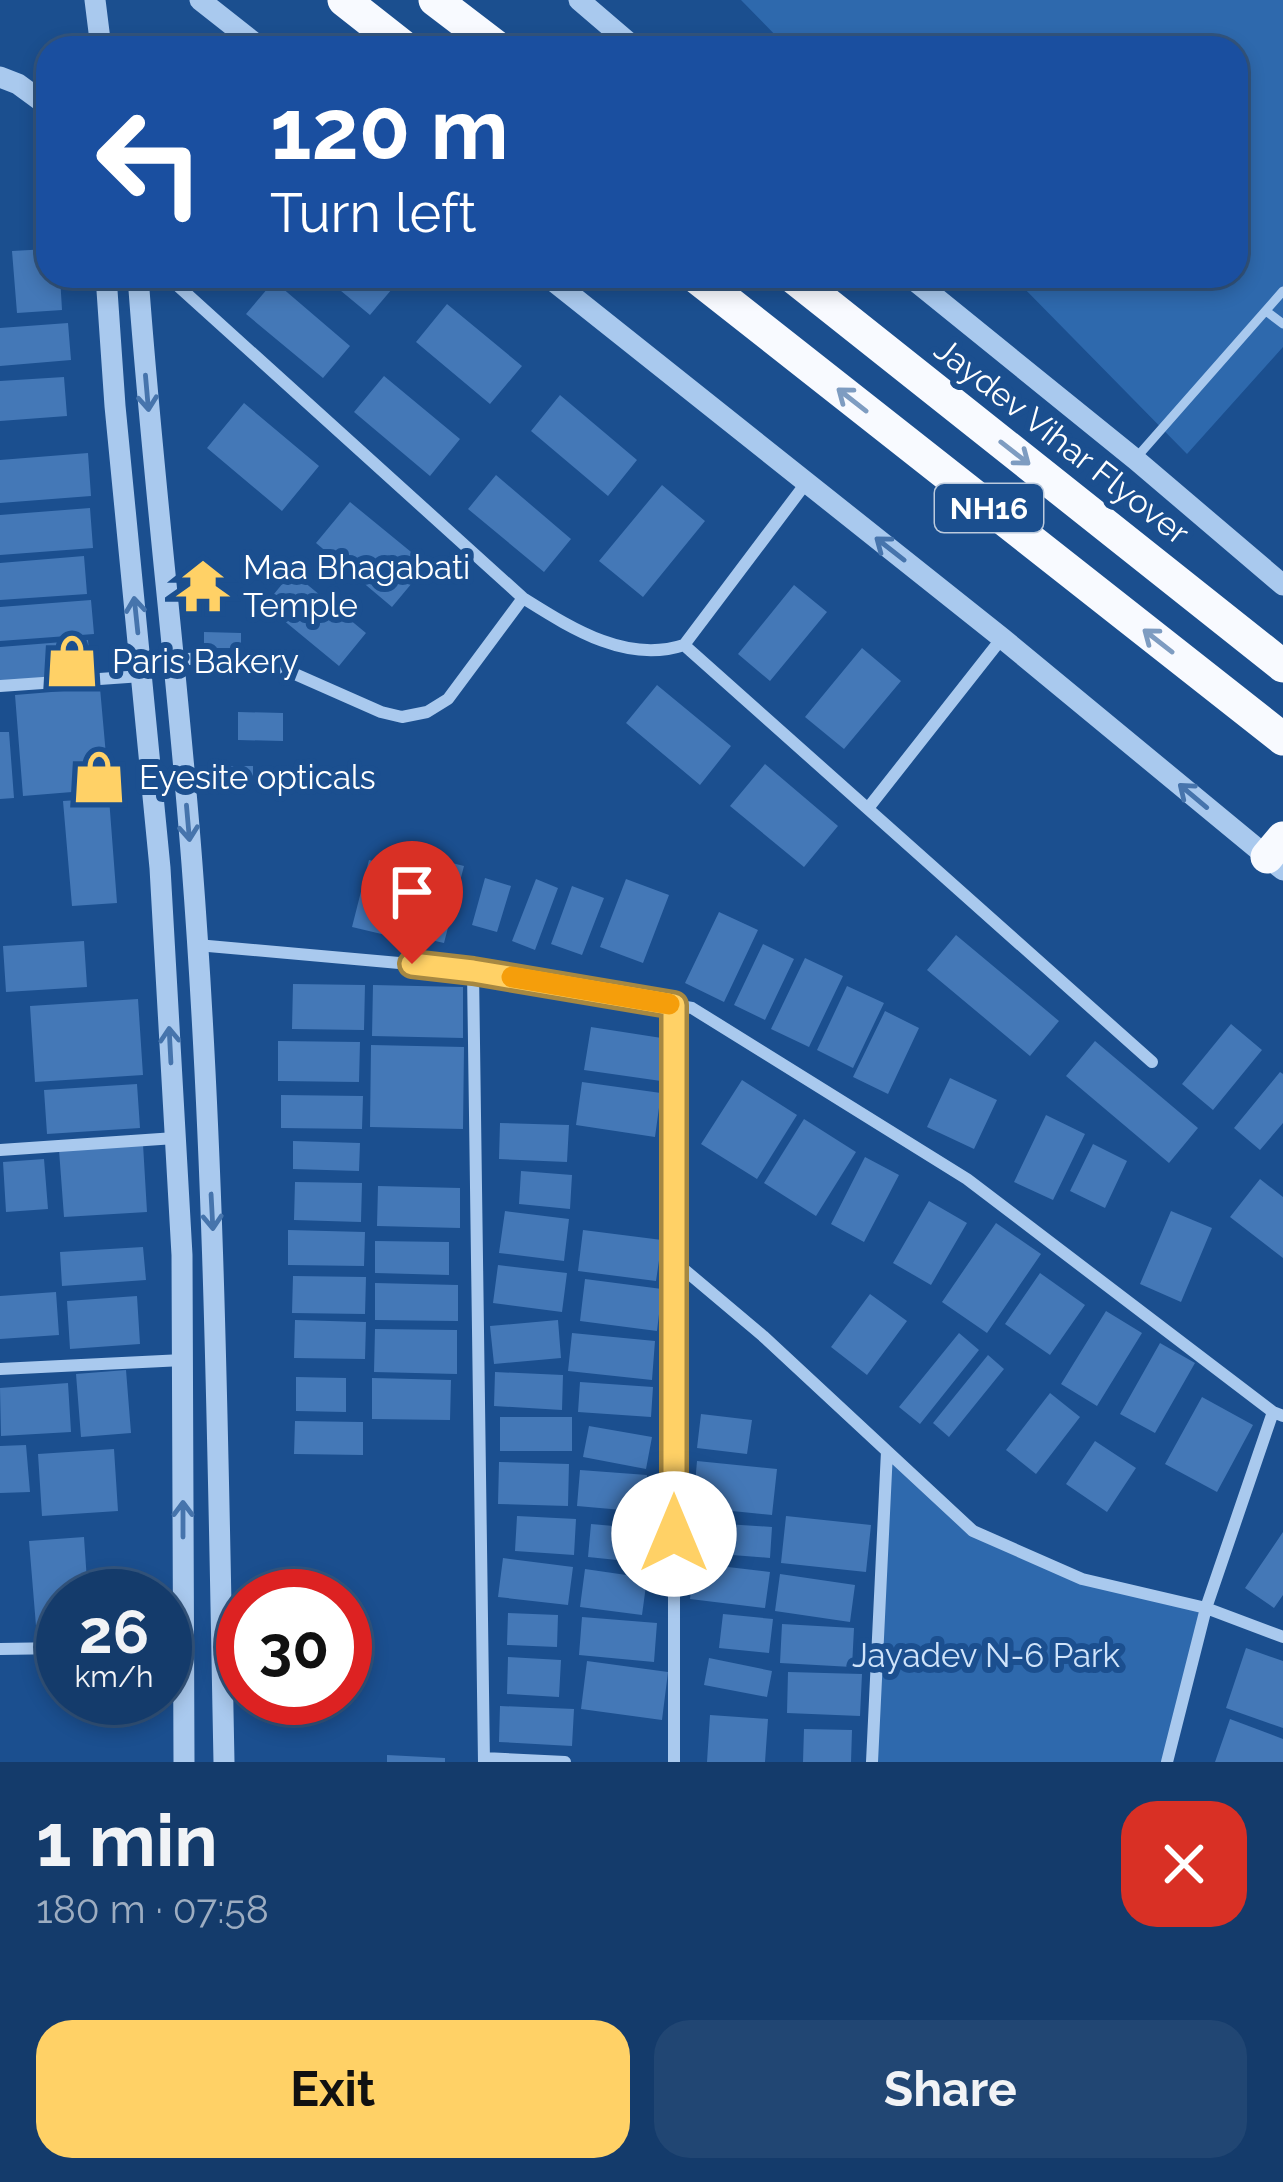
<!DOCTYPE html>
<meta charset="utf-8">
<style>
:root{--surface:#143b6b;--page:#214673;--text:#f1f3f6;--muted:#9dadc1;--line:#33557e;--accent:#ffd166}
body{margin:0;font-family:Raleway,sans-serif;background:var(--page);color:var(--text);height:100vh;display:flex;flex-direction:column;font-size:45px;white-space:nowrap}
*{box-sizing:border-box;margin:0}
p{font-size:39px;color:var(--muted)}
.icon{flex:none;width:66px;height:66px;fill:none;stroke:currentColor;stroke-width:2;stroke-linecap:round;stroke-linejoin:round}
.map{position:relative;height:1762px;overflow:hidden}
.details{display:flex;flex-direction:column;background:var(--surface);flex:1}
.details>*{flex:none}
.top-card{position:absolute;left:36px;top:36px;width:1212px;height:252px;border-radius:36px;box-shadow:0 6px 18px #0003,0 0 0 3px var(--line);background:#1a4fa0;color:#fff;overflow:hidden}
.speed{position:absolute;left:36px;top:1569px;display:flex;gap:24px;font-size:60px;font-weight:700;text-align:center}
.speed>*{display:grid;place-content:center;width:156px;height:156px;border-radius:50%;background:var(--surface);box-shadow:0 6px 18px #0003,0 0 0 3px var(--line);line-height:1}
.speed small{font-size:30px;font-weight:400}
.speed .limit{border:18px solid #d22;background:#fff;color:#111}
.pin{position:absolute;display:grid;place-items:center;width:102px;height:102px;color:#fff;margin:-123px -51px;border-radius:50% 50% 50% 0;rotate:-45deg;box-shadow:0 0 12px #0007}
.pin .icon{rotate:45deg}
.me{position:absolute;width:132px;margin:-66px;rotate:0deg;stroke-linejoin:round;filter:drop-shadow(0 0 9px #0008)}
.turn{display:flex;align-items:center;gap:42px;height:252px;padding:0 36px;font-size:54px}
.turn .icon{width:156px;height:156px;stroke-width:2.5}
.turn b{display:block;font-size:84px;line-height:102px}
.round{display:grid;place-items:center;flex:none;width:126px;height:126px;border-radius:36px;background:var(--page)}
.headline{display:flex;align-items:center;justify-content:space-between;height:204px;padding:0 36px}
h1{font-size:72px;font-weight:700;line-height:90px}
.button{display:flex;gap:24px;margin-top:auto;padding:24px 36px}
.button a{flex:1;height:138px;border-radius:36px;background:var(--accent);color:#111;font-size:48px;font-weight:700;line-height:138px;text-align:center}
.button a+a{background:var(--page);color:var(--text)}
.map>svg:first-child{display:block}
.green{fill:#2e69ad}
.building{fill:#4478b7}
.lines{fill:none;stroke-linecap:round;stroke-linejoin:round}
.service{stroke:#a9c9ee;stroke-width:9}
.minor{stroke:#a9c9ee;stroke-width:12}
.tertiary{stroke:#a9c9ee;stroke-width:21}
.trunk{stroke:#f8faff;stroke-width:33}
.oneway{stroke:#4674ac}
.oneway2{stroke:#7e9cc1}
.route-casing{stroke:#a68842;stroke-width:30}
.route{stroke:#ffd166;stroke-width:21}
.slow{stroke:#f59e0b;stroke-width:21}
.labels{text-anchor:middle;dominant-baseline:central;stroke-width:12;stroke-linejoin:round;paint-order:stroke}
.shield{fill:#1b4f8f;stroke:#bbcadd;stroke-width:3}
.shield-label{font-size:30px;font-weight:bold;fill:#fff}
.street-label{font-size:33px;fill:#fff;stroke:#1b4f8f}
.poi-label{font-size:33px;fill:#fff;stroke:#1b4f8f;text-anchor:start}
.park-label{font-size:33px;fill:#cfe3fa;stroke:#1b4f8f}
</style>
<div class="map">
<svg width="1283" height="1762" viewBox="0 0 1283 1762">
<rect width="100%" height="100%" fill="#1b4f8f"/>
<path class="green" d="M741,0H1283V347L1187,454L1012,276H1236V48H788Z
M887,1451L973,1531L1082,1579L1206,1608L1167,1762H872Z"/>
<path class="building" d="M48,249V276H60L62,310L17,313L12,251Z
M323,276H403L370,315Z
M274,281L350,346L323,378L246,314Z
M447,304L522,366L490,404L416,342Z
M68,323L71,360L0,366V328Z
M384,376L460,439L430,476L354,412Z
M64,377L67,416L0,421V381Z
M560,395L637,460L608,496L531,431Z
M244,403L319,466L282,511L207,448Z
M88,453L91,496L0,503V460Z
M496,475L571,539L544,572L468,509Z
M662,485L705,521L643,597L599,561Z
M350,502L427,565L392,607L316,543Z
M90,508L93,548L0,555V515Z
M84,556L87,594L0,600V563Z
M292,572L366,633L339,666L265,605Z
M794,585L827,612L770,681L738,654Z
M91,600L94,634L0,641V607Z
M204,632L241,633V648H204Z
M88,640L91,674L0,681V647Z
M862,648L901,681L844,749L805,717Z
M657,685L731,746L700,785L626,723Z
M100,688L109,789L23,796L15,695Z
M238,712L283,713V741L238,740Z
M0,732H9L14,798L0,799Z
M765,764L838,826L804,867L730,806Z
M230,766H253V779H230Z
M109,798L117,903L72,906L63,801Z
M424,856L464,866L444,943L405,934Z
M369,860L407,869L390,936L352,927Z
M485,878L511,886L497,932L472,925Z
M536,879L558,888L535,950L512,941Z
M626,879L669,895L643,963L600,947Z
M572,886L604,898L582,955L551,944Z
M719,912L758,930L724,1002L685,983Z
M956,935L1059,1021L1030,1056L927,970Z
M84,941L87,987L6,992L3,946Z
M763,944L794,959L765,1020L734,1005Z
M805,958L843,976L809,1047L771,1029Z
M293,984L365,985L364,1030L292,1029Z
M373,985L463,987V1038L372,1036Z
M847,986L884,1003L853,1068L817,1050Z
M138,999L143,1075L35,1082L30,1006Z
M885,1011L919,1028L888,1094L853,1077Z
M1231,1024L1262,1050L1213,1110L1182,1084Z
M591,1027L668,1039L661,1081L584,1070Z
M278,1041L360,1042L359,1082L278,1081Z
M1095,1041L1198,1128L1169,1163L1066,1076Z
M371,1045L464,1047L463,1129L370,1127Z
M1280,1072L1283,1074V1123L1260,1150L1234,1128Z
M950,1078L997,1100L974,1149L927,1127Z
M742,1080L797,1115L757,1179L701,1144Z
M582,1082L661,1093L655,1137L576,1125Z
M137,1084L140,1128L47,1134L44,1090Z
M281,1095L363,1096L362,1129L281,1128Z
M1046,1115L1085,1134L1053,1200L1014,1182Z
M804,1119L856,1152L816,1216L764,1183Z
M500,1123L569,1125L567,1162L499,1159Z
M293,1141L360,1143L359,1171L293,1169Z
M143,1144L147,1212L64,1217L59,1150Z
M1093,1144L1127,1161L1105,1208L1070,1191Z
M865,1157L899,1175L864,1242L831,1224Z
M44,1159L48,1209L6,1212L3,1162Z
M521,1171L572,1175L570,1209L519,1204Z
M1260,1179L1283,1197V1258L1230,1217Z
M295,1182L362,1183L361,1222L294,1220Z
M378,1186L460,1188V1228L377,1226Z
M929,1201L967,1223L931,1285L893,1263Z
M505,1211L569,1219L564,1261L499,1253Z
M1171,1211L1212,1228L1181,1302L1140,1284Z
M996,1223L1041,1254L987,1333L942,1302Z
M288,1230L365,1232L364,1266L288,1265Z
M583,1230L662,1240L656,1281L578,1271Z
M375,1241L449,1242V1275L375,1273Z
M143,1247L146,1280L62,1286L60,1252Z
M498,1265L567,1273L562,1312L493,1303Z
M1040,1273L1085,1305L1050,1355L1005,1324Z
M293,1276L366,1277L365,1314L292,1313Z
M585,1279L662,1289L657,1331L580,1321Z
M375,1283L458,1285V1321L375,1320Z
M56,1292L59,1335L0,1339V1296Z
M870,1294L907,1321L867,1375L831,1347Z
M137,1296L140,1344L70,1349L67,1301Z
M1106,1311L1142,1333L1097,1406L1061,1384Z
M295,1320L366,1322L365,1359L294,1358Z
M558,1320L561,1358L494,1364L490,1326Z
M375,1329L457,1330V1374L374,1372Z
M572,1333L655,1341L652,1380L568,1371Z
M959,1333L979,1350L920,1424L899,1407Z
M1160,1343L1195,1363L1155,1433L1120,1414Z
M988,1355L1004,1369L949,1437L933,1423Z
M126,1370L131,1433L81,1437L76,1374Z
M495,1372L563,1375L562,1410L494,1406Z
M296,1377L346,1378V1412L296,1411Z
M372,1378L451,1380L450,1420L372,1419Z
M580,1382L653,1387L651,1417L578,1412Z
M68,1383L71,1432L1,1436L0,1388Z
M1050,1393L1080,1417L1036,1474L1006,1450Z
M1202,1397L1253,1425L1217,1492L1165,1464Z
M701,1414L752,1420L747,1454L697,1448Z
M500,1417H572V1451H500Z
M295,1421L363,1422V1455L294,1454Z
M589,1426L652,1437L646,1469L583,1457Z
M1095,1441L1136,1468L1107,1512L1066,1484Z
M26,1445L30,1492L0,1493V1446Z
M114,1449L118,1511L42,1516L38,1454Z
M697,1461L777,1469L772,1515L693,1507Z
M499,1462L569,1464L568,1506L498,1504Z
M580,1470L647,1475L645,1512L577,1506Z
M517,1516L576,1519L574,1555L515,1551Z
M786,1516L871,1525L866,1572L781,1563Z
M695,1522L772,1527L770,1558L694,1552Z
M591,1524L659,1530L656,1564L588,1557Z
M1283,1532V1595L1274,1608L1245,1588Z
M84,1537L88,1596H63V1636L37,1638L29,1541Z
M503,1558L573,1567L568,1605L498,1597Z
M694,1563L770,1572L765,1608L690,1599Z
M585,1569L647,1578L642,1615L580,1607Z
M780,1574L855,1585L850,1622L775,1611Z
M508,1613L558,1615L557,1647L507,1645Z
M723,1614L773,1619L769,1653L719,1648Z
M582,1617L657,1623L654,1662L579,1655Z
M782,1624L854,1628L852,1667L780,1663Z
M1246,1648L1283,1661V1728L1226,1708Z
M508,1657L561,1660L559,1697L507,1694Z
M709,1658L772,1671L767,1697L704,1685Z
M587,1661L668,1672L662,1720L581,1709Z
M788,1672L862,1674L860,1716L787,1713Z
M500,1706L574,1709L572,1746L499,1742Z
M710,1715L768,1719L765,1762H707Z
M1230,1719L1283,1739V1762H1215Z
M804,1729L852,1730L851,1762H803Z
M387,1755L445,1758V1762H387Z"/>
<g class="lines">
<path class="service" d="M1266,311L1283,324
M1136,458L1283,291"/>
<path class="minor" d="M167,276L523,598C571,628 626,664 684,645L806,483
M684,645L1152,1062
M174,660L216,657L253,660L279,667L381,712L402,717L427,712L448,699L523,598
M0,686L142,676
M869,807L1002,638
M197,945L455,968L692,1008L967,1179L1273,1412L1283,1416
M473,971L484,1762
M0,1150L175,1138
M674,1261L763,1336L973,1531L1082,1579L1206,1608L1273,1412
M0,1369L183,1360
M0,1649L63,1648
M484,1758L565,1762
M674,1762V1005
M872,1762L887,1451
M1167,1762L1206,1608L1283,1637"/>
<path class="tertiary" d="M95,0L101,48
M200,0L261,48
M579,0L635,48
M0,77L18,84L48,106
M106,276L115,406L160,868L182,1255L184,1762
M138,276C152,472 177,668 192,864C215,1163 218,1462 224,1762
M547,276L1002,638L1283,870
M909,276L1135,459L1283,585"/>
<path class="trunk" d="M344,0L405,48
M435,0L498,48
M695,276L1283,739
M792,276L1283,666
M1267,857L1283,838"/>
</g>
<defs><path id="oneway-shaft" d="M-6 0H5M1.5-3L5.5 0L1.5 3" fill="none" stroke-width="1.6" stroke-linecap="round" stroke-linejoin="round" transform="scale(3)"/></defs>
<g class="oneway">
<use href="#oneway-shaft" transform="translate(147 393) rotate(85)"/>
<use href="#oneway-shaft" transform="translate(890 549) rotate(-142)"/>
<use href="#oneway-shaft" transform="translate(136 615) rotate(-96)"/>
<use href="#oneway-shaft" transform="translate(1193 796) rotate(-140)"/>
<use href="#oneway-shaft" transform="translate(188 823) rotate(85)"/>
<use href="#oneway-shaft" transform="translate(170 1045) rotate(-93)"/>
<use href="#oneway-shaft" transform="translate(212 1212) rotate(87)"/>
<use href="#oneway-shaft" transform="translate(183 1519) rotate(-90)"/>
</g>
<g class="oneway2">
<use href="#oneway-shaft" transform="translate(852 400) rotate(-142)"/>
<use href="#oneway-shaft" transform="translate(1015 453) rotate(38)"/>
<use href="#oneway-shaft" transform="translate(1158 641) rotate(-142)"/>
</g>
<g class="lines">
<defs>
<path id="route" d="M412,964L473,971L674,1005V1534"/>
</defs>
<use href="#route" class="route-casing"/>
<use href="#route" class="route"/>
<path class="slow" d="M512,977L669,1004"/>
</g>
<defs>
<symbol id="temple-bare" viewBox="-9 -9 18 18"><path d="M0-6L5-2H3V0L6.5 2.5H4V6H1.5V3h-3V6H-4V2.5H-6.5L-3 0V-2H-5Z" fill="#ffd166" stroke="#1b4f8f" stroke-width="2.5" paint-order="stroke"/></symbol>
<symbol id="shop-bare" viewBox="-9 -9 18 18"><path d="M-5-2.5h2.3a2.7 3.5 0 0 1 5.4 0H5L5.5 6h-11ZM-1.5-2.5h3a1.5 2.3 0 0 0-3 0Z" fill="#ffd166" stroke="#1b4f8f" stroke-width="2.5" paint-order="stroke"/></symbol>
</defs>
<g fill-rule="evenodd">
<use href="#temple-bare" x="165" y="548" width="76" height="76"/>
<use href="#shop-bare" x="34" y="623" width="76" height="76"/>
<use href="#shop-bare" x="61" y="739" width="76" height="76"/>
</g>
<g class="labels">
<rect class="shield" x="935" y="484" width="108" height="48" rx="9"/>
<g class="shield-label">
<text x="989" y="508">NH16</text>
</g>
<g class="street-label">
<text transform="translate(1062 441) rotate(38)">Jaydev Vihar Flyover</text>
</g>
<g class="poi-label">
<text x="243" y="567">Maa Bhagabati<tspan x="243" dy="38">Temple</tspan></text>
<text x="112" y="661">Paris Bakery</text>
<text x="139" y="777">Eyesite opticals</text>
</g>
<g class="park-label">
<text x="986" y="1655">Jayadev N-6 Park</text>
</g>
</g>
</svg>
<div class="speed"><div>26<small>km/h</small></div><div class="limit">30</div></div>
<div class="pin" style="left:412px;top:964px;background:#d93025"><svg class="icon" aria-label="arrive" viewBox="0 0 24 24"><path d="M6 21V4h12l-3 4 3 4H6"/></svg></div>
<svg class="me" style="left:674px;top:1534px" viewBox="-20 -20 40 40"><circle r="19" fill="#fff"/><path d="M0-13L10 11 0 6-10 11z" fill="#ffd166"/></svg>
<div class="top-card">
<div class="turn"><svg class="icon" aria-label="left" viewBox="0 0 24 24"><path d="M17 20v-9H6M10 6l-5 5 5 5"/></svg><div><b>120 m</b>Turn left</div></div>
</div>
</div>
<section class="details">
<div class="headline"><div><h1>1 min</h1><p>180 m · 07:58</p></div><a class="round" style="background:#d93025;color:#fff"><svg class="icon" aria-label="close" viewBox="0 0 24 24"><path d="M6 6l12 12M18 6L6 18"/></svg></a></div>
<div class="button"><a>Exit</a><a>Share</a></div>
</section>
